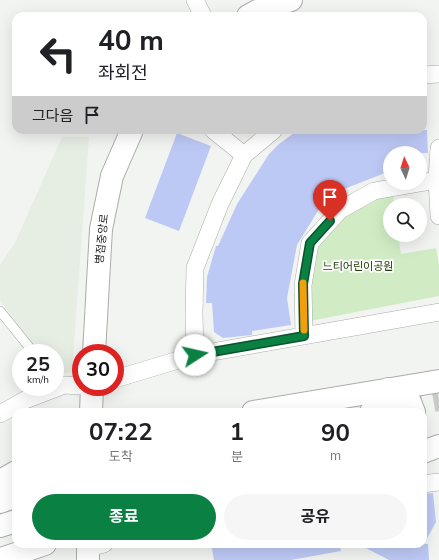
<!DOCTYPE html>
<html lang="ko">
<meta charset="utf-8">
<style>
:root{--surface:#fff;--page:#f6f6f6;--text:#202124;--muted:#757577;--accent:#0b8043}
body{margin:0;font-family:"Nunito Sans","Noto Sans KR",sans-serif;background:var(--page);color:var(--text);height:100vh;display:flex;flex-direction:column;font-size:15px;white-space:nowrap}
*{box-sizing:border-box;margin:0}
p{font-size:13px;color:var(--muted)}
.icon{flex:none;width:22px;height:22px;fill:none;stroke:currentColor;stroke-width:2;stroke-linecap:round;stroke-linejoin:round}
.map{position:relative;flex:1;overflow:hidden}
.panel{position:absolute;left:12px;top:408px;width:415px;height:140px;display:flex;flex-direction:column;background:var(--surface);border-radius:12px;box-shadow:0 4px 16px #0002}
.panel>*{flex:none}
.hud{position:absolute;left:12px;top:12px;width:415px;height:122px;border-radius:12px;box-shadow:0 4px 16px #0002;background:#fff;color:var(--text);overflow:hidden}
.needle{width:26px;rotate:356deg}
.fabs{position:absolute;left:383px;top:146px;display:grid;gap:8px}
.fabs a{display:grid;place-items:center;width:44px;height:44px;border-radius:50%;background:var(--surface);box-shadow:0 4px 16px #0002;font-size:20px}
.speed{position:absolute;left:12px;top:344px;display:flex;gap:8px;font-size:20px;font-weight:700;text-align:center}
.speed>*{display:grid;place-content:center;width:52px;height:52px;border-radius:50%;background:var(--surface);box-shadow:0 4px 16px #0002;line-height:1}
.speed small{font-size:10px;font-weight:400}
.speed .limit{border:6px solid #d22;background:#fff;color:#111}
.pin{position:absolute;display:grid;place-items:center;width:34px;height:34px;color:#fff;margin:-41px -17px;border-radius:50% 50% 50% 0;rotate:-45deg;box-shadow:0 0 4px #0007}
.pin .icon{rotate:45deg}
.me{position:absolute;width:44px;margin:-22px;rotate:80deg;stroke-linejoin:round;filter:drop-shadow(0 0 3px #0008)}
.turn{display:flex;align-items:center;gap:14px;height:84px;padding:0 20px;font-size:18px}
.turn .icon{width:52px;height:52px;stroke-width:2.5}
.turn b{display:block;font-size:28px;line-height:34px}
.then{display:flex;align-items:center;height:38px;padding:0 20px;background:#0003;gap:8px;font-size:15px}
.eta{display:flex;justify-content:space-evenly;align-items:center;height:68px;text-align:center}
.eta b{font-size:24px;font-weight:700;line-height:28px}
.primary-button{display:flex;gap:8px;margin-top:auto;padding:8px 20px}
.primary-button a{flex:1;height:46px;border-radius:24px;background:var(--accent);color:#fff;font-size:16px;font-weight:700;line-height:46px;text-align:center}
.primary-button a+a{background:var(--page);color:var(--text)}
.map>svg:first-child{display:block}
.built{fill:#e6ede3}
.green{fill:#d1ecc5}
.building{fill:#bdc9f5}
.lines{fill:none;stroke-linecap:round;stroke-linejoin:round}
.highway-tunnel{stroke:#c8cac8;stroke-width:22;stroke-dasharray:22 11;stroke-linecap:butt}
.lane-casing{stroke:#abadaa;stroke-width:10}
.street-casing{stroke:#abadaa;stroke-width:18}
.secondary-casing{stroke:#abadaa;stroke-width:24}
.highway-casing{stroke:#abadaa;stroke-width:24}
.lane{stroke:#fff;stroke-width:9}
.street{stroke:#fff;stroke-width:17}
.secondary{stroke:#fff;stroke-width:22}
.highway{stroke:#fff;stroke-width:22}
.route-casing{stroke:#07532c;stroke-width:10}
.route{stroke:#0b8043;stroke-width:7}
.slow{stroke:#f59e0b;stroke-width:7}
.labels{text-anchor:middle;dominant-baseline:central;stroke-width:3.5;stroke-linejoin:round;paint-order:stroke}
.street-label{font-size:11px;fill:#222322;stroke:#fff}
.park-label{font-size:11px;fill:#20400b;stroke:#fff}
</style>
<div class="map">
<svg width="439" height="560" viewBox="0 0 439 560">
<rect width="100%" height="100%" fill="#f2f4f1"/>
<path class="built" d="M62,137H89L72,372L55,374V353H38L0,300V265L15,243Z"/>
<path class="green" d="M393,194L394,205H390V235H398L401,254L436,248L439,265V296L310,321L309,287L317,246L342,215L377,196Z"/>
<path class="building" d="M298,130H427L428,153H390V171L339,191L341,194L319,209L297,245L287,298L291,325L252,331V335L223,338L214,332L212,303H206L207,277L216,246H218L237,204L269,154L279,144Z
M177,133L211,146L179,231L145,218Z
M433,493L436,522L424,544H428L429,560H389L358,544H423V494Z
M211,544H340L341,551L291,560H214Z"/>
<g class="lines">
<path class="highway-tunnel" d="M401,407L439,400"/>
<defs>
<path id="lane" d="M0,311L34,353"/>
<path id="street" d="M195,0L203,16
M423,75L439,74
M213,130L244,155
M439,148L437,180L439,216
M304,336L303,285L310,243L340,210L374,191L437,180
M195,355L194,314L195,268L220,204L244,155L274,130
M115,379L195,355L439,312
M0,414L25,400L64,385L81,386
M423,484L439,482
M88,548L104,544"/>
<path id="secondary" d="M248,16L257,11L291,0
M94,353L101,229L112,176L132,130
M388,389L410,402L414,412
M91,412L92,387
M253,412L439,381
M423,452L439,446
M1,559L45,544
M88,560V544"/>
<path id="highway" d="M371,412L401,407
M0,481L16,472
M0,502L16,496
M0,526L16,521
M0,559H1"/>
</defs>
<use href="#lane" class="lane-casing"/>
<use href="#street" class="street-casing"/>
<use href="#secondary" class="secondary-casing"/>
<use href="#highway" class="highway-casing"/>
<use href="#lane" class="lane"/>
<use href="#street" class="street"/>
<use href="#secondary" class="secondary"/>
<use href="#highway" class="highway"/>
</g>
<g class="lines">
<defs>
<path id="route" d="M195,355L304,336L303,284L310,243L330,221"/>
</defs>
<use href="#route" class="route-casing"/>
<use href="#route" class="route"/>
<path class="slow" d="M303,283L304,330"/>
</g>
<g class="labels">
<g class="street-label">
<text transform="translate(102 239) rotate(-84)">병점중앙로</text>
</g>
<g class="park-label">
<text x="358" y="266">느티어린이공원</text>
</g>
</g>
</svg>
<div class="fabs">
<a><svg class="needle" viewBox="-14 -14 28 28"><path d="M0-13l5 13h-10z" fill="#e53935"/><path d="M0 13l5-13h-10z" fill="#757577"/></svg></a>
<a><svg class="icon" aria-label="search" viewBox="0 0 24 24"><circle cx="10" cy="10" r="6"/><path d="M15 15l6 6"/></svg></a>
</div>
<div class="speed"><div>25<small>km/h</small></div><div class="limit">30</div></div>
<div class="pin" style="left:330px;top:221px;background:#d93025"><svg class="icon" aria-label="arrive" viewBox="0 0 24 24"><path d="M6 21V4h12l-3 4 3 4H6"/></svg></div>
<svg class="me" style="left:195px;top:355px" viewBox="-20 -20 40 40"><circle r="19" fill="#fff"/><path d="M0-13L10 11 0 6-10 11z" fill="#0b8043"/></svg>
<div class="hud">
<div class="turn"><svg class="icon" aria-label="left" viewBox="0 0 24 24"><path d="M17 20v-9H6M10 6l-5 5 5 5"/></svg><div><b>40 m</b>좌회전</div></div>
<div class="then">그다음<svg class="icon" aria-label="arrive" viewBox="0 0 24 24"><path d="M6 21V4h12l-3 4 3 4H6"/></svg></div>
</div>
<section class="panel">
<div class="eta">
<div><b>07:22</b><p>도착</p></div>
<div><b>1</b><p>분</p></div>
<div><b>90</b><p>m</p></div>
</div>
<div class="primary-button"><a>종료</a><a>공유</a></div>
</section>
</div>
